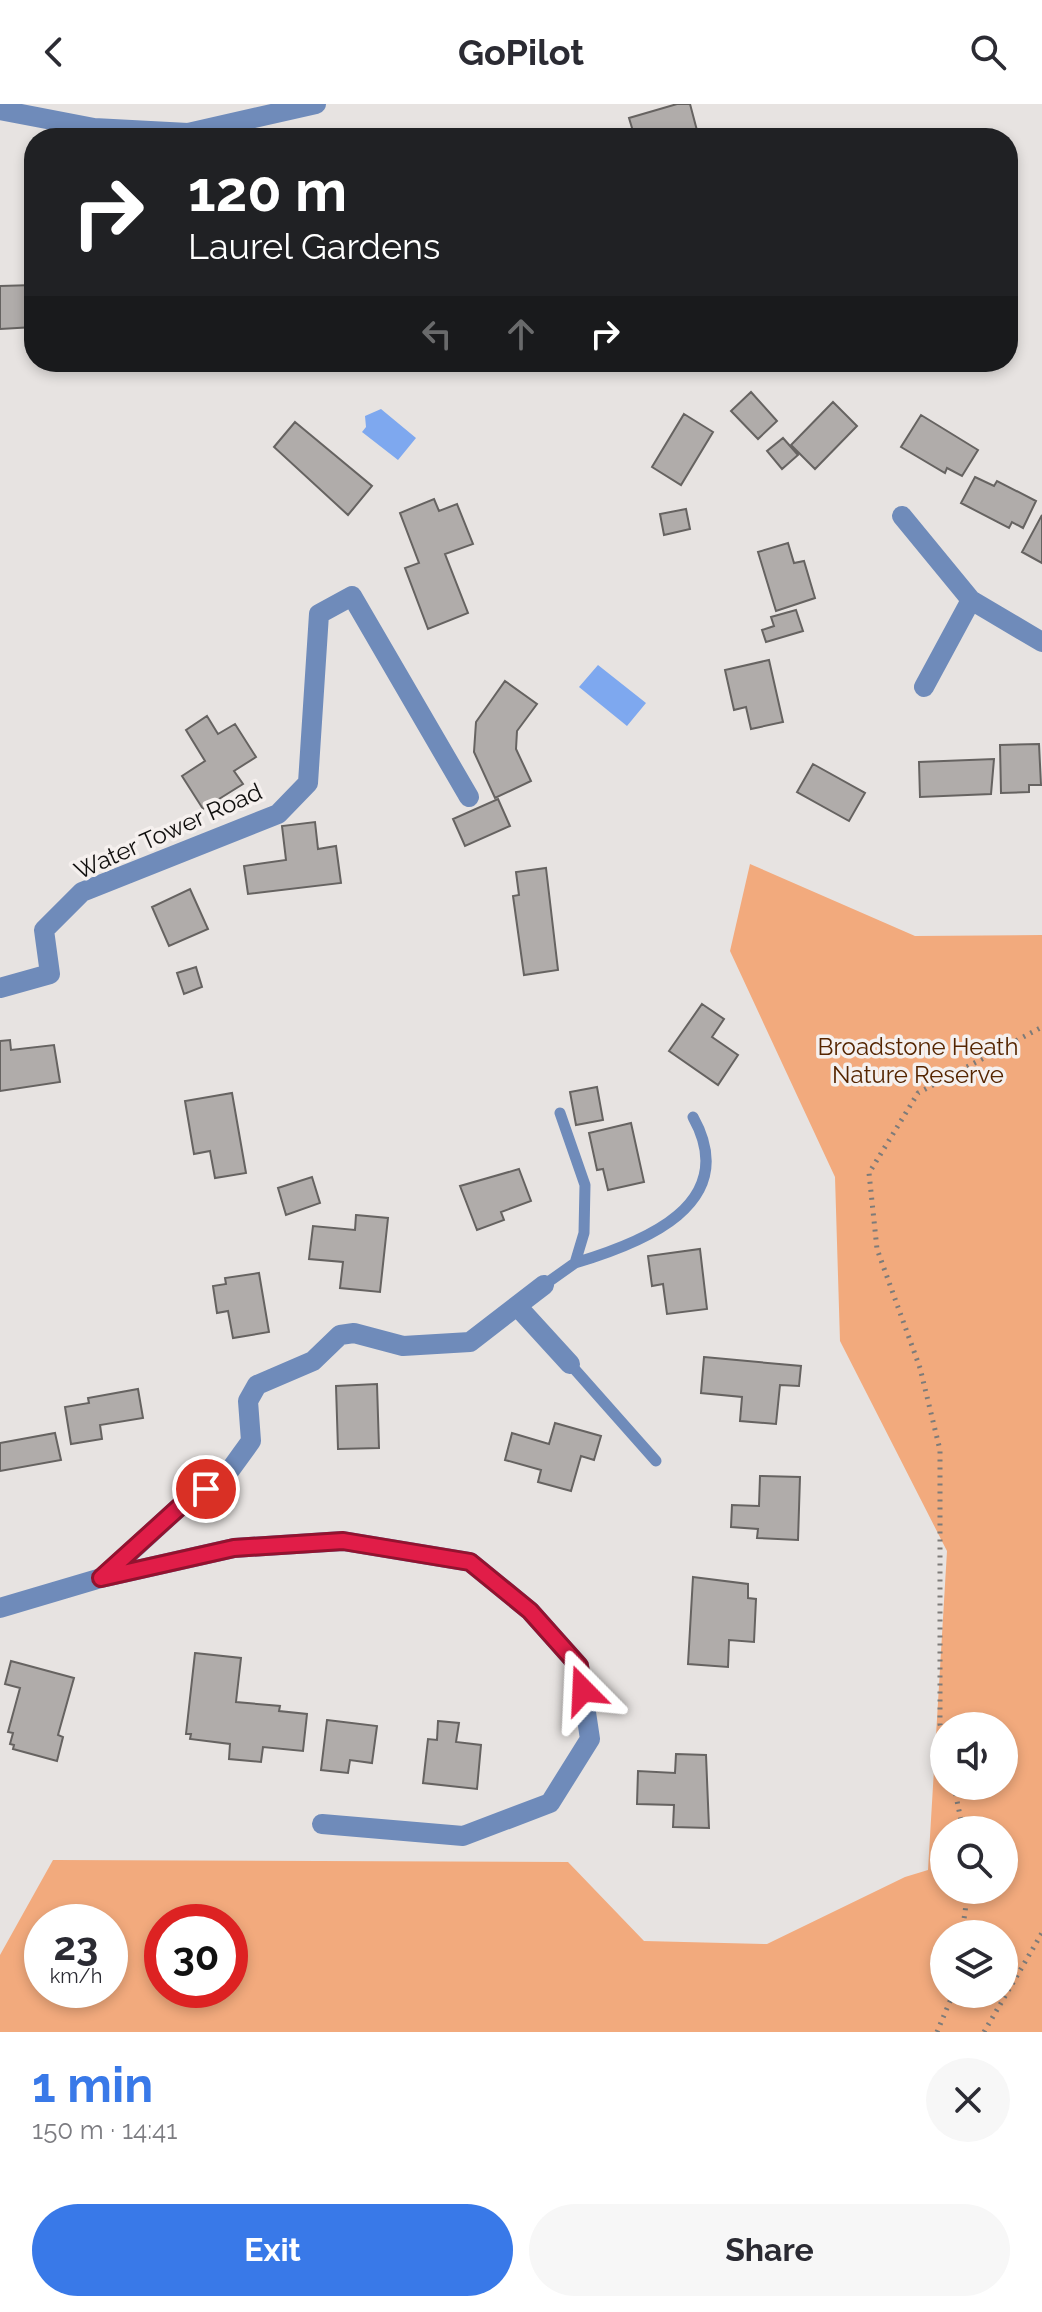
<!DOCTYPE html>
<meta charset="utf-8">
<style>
:root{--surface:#fff;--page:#f7f7f7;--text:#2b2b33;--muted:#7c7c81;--accent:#3979e8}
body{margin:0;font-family:Raleway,sans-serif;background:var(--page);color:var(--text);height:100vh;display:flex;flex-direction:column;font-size:30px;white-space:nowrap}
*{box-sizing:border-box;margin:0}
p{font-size:26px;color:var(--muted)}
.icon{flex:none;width:44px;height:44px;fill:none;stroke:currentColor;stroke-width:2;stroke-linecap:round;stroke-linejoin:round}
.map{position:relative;height:1928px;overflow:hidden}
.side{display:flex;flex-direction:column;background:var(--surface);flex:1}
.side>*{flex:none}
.hud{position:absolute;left:24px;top:24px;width:994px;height:244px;border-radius:32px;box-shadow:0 4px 12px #0003;background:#202124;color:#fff;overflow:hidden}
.buttons{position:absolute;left:930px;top:1608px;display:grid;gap:16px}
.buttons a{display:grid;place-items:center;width:88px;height:88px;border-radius:50%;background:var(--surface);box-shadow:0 4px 12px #0003;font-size:40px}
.speed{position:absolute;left:24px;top:1800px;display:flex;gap:16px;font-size:40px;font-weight:700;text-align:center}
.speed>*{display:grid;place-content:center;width:104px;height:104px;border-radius:50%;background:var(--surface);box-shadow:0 4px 12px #0003;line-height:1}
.speed small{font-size:20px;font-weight:400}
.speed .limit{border:12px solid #d22;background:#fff;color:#111}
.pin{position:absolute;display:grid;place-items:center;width:68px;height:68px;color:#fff;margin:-34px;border:4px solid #fff;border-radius:50%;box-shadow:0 2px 8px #0007}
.me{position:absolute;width:88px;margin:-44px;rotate:339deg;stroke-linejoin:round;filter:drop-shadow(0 0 6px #0008)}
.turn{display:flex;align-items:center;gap:28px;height:168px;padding:0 32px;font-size:36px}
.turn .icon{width:104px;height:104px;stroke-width:2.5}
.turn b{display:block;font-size:56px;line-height:68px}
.lanes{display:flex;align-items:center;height:76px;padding:0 32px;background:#0003;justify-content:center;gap:40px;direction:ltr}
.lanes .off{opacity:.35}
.round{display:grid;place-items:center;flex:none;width:84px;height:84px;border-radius:42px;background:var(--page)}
.headline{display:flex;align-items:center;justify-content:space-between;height:136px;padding:0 32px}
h1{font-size:48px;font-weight:700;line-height:60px;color:var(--accent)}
.button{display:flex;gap:16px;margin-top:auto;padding:16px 32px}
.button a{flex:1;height:92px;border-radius:48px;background:var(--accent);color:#fff;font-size:32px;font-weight:700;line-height:92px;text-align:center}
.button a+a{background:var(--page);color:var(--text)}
header{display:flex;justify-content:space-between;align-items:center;height:104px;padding:0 32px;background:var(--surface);font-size:36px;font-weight:700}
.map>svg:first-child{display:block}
.green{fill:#f2aa7d;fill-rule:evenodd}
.water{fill:#7ea8ef}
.building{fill:#b0acaa;stroke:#666361;stroke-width:2}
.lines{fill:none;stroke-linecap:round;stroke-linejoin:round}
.path{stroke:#7d7b79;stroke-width:5;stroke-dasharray:2 6;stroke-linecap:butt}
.lane{stroke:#6f8bba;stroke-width:11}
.street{stroke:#6f8bba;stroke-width:20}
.route-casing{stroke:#92132f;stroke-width:20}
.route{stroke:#e11d48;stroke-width:14}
.labels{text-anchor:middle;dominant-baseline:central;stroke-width:7;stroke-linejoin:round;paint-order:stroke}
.street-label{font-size:24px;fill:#11100f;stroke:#f5f0ee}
.park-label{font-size:24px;fill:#552500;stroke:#f5f0ee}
</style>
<header><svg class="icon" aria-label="back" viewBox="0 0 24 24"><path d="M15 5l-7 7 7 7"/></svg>GoPilot<svg class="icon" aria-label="search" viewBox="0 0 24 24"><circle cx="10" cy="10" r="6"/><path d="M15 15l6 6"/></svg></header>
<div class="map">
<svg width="1042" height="1928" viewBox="0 0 1042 1928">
<rect width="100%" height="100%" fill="#e7e3e1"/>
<path class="green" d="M750,760L915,832L1042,831V1928H0V1851L53,1756L568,1758L644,1837L767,1840L905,1773L928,1766L947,1447L840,1237L835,1073L730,847ZM944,1622H1004V1682H944ZM944,1726H1004V1786H944ZM42,1818H110V1886H42ZM162,1818H230V1886H162ZM944,1830H1004V1890H944Z"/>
<path class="water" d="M381,305L416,334L398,356L362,328L366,323L365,312Z
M598,561L646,599L627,622L579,583Z"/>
<path class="building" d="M677,0H690L699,34H635L629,14Z
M545,30V34H493V31Z
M1008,121L1015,123L1008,143Z
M34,181V223L0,225V182Z
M751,288L777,317L758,335L731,307Z
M833,298L857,322L815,365L791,341Z
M684,310L713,328L681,381L652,363Z
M921,311L978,346L962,372L947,364L945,369L901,343Z
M295,318L372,382L348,411L274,343Z
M783,334L798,351L782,365L767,347Z
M975,373L994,382L997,377L1036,397L1023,424L1012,418L1009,424L961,399Z
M434,395L439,407L457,400L473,440L445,450L468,509L428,525L405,464L419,459L400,409Z
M686,405L690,425L664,431L660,410Z
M1042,411V459L1022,448Z
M788,439L794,459L804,457L815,494L776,507L758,448Z
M796,506L803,527L766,538L762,526L774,522L771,513Z
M769,556L783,618L751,625L746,603L734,606L725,566Z
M505,577L537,600L517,627L516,645L531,677L495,694L474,648L476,618Z
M207,612L218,630L235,620L256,653L234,667L243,680L203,705L182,672L205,657L186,626Z
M1039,640L1041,681H1029V688L1001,689L1000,641Z
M994,655L991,690L920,693L919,658Z
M813,660L865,689L849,717L797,688Z
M498,695L510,722L465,742L453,715Z
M315,718L318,745L336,742L341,779L248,790L244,762L286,756L282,722Z
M546,764L558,866L524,871L513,792L519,791L516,768Z
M190,785L208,825L169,842L152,803Z
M196,863L202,883L184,890L177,869Z
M702,900L724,915L712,933L738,951L718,981L669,947Z
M10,936L11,946L54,941L60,978L0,987V937Z
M597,983L603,1016L576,1021L570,988Z
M232,989L246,1069L215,1074L210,1047L194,1050L185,997Z
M631,1019L644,1078L608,1086L603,1065L597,1066L589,1029Z
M519,1065L531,1097L501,1108L504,1116L477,1126L460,1082Z
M312,1073L320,1099L286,1111L278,1084Z
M356,1111L388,1114L380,1188L340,1184L343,1158L309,1155L313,1122L355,1126Z
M700,1145L707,1205L667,1210L663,1180L652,1182L648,1152Z
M259,1169L269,1228L233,1234L228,1207L217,1209L213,1182L226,1180L225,1174Z
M704,1253L801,1262L799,1282L780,1281L776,1320L740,1317L742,1293L701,1289Z
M377,1280L379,1344L338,1345L336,1282Z
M138,1285L143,1314L100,1321L102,1335L71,1340L65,1303L89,1299L88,1294Z
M555,1319L601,1332L594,1356L581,1352L571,1387L538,1378L541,1366L505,1356L512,1329L549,1340Z
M55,1329L61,1356L0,1367V1339Z
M760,1372L800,1373L798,1436L757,1434L758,1425L731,1423L732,1401L759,1402Z
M693,1473L748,1480V1494L756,1495L754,1538L729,1536L728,1563L688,1560Z
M195,1549L241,1554L236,1598L280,1602L279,1607L307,1610L303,1647L263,1643L261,1658L229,1655L230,1640L190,1635L191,1630H186Z
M11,1557L74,1574L58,1631L63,1633L57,1657L13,1645L14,1641L10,1640L13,1629L8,1628L20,1584L5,1580Z
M327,1616L377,1622L372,1659L350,1656L348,1669L321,1666Z
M438,1617L459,1619L456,1638L481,1641L477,1685L423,1679L428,1635L437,1636Z
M676,1650L706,1651L709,1724L673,1723L674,1701L637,1700L638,1667L675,1669Z"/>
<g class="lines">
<path class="path" d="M944,1637L940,1620V1346L920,1264L877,1145L869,1069L918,989L1042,923
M954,1682L963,1726
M962,1830L968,1786
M937,1928L953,1890
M984,1928L1042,1829"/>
<path class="lane" d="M575,1159C642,1139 742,1101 693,1013
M544,1181L575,1159L584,1129L585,1081L560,1009
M570,1260L656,1357"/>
<path class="street" d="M0,6L94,24L188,29L316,0
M902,412L971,496L1042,538
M924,583L971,496
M0,884L50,870L44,826L82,788L278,710L308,679L319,510L352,492L469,693
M517,1202L570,1260
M104,1472L186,1397L225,1373L251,1337L248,1297L257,1281L313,1257L340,1231L354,1229L403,1242L470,1238L544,1181
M0,1504L101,1474L234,1444L343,1437L470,1458L530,1507L579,1562L590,1635L550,1699L463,1732L322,1720"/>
</g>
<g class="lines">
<defs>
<path id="route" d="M206,1385L186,1397L101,1474L234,1444L343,1437L470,1458L530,1507L579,1562L583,1586"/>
</defs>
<use href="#route" class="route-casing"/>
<use href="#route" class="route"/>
</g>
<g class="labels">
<g class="street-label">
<text transform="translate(168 727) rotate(-24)">Water Tower Road</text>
</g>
<g class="park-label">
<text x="918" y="942">Broadstone Heath<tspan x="918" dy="28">Nature Reserve</tspan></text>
</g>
</g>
</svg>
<div class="buttons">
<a><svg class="icon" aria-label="sound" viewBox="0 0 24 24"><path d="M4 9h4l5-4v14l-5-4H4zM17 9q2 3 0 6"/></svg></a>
<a><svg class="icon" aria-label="search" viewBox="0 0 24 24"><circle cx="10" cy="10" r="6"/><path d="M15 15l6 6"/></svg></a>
<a><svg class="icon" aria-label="layers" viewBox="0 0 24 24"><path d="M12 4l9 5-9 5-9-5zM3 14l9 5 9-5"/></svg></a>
</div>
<div class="speed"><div>23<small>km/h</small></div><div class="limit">30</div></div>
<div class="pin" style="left:206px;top:1385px;background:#d93025"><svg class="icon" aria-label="arrive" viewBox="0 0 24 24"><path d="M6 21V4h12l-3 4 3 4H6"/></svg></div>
<svg class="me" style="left:583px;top:1586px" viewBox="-20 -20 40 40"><path d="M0-17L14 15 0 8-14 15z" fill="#e11d48" stroke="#fff" stroke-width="4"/></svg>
<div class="hud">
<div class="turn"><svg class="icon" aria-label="right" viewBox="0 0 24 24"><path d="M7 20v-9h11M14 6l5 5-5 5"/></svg><div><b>120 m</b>Laurel Gardens</div></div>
<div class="lanes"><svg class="icon off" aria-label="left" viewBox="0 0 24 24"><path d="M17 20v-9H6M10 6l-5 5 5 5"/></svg><svg class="icon off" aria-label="ahead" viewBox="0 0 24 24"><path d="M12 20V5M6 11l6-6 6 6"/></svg><svg class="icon" aria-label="right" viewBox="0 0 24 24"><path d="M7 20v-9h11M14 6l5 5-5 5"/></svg></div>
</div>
</div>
<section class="side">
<div class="headline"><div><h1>1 min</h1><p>150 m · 14:41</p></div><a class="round"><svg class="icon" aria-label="close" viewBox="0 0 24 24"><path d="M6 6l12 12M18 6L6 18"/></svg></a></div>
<div class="button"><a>Exit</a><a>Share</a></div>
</section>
